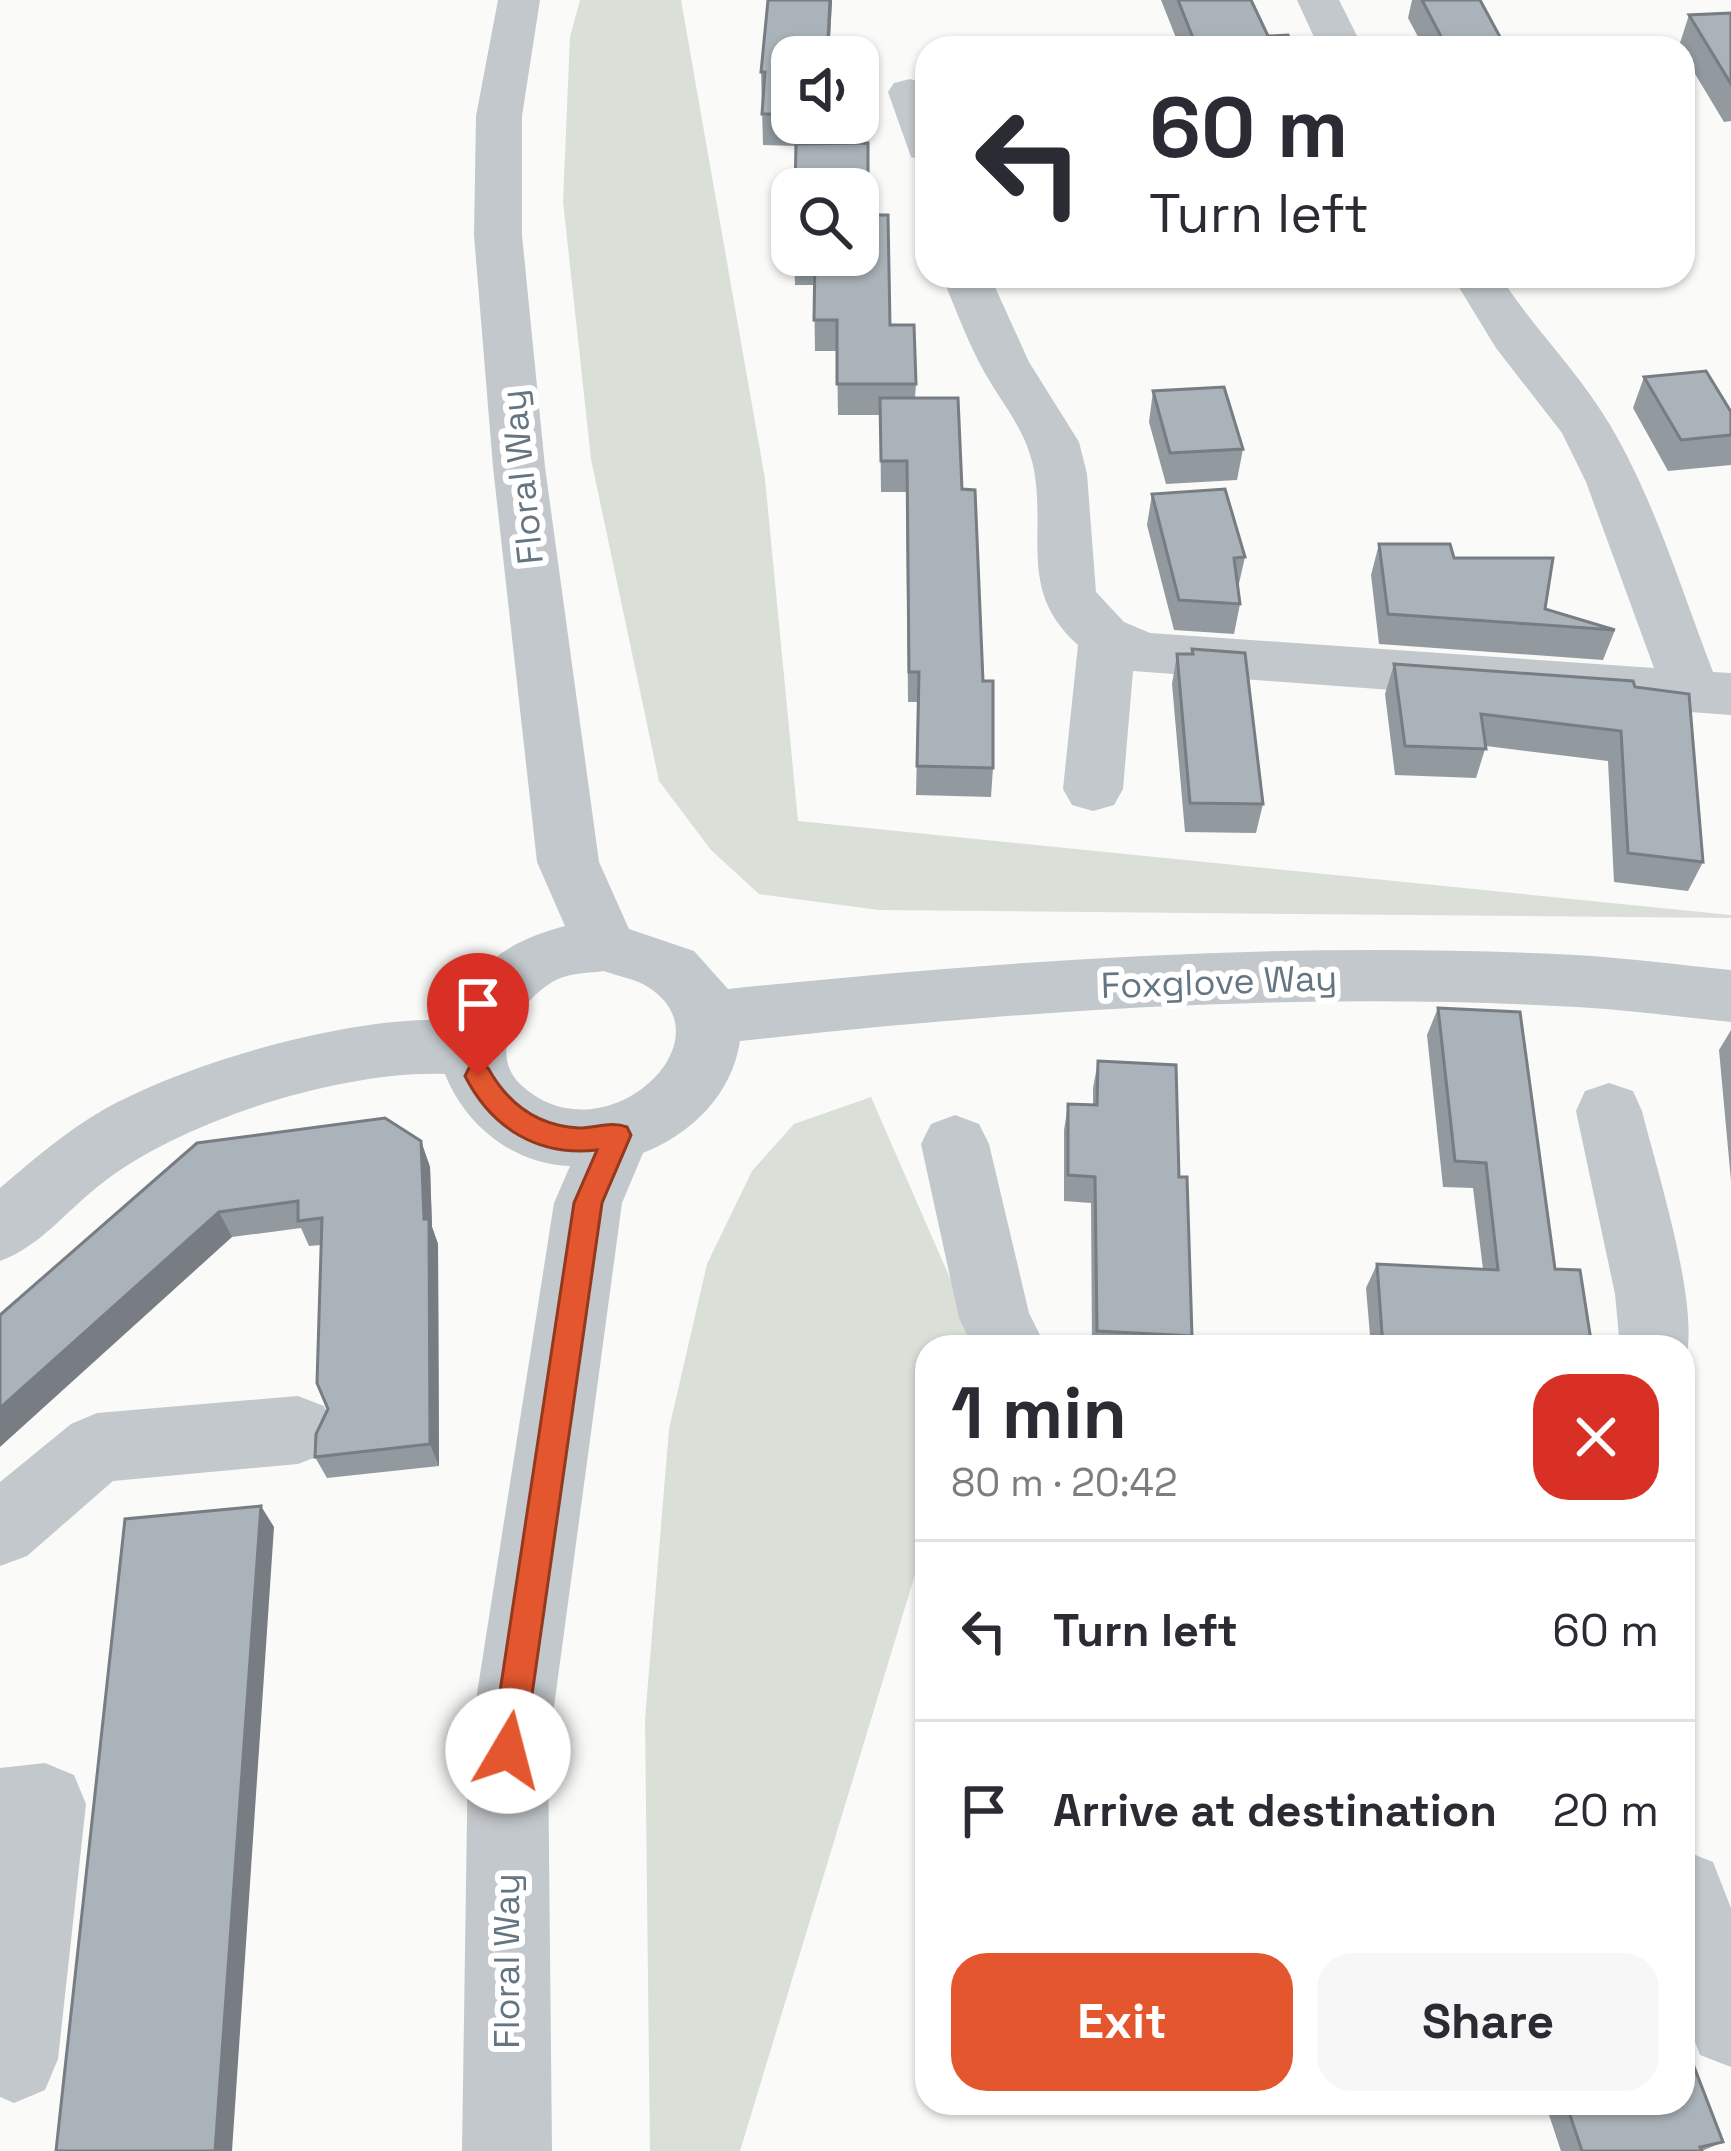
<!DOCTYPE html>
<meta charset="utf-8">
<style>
:root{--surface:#fff;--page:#f7f7f7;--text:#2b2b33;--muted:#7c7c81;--line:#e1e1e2;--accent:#e4572e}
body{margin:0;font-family:"Space Grotesk",sans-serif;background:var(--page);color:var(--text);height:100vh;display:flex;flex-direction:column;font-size:45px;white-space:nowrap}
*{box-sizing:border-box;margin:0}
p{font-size:39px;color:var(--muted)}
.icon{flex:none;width:66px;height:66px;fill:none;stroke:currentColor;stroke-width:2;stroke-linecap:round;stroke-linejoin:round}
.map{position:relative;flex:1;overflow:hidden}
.side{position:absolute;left:915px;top:1335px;width:780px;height:780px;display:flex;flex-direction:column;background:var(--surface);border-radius:36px;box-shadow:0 3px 9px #0004}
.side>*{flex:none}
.banner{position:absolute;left:915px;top:36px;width:780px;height:252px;border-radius:36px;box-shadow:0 3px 9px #0004;background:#fff;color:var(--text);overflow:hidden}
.fabs{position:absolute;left:771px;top:36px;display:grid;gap:24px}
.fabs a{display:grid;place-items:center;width:108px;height:108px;border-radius:24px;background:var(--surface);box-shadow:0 3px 9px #0004;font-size:60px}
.pin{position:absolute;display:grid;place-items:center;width:102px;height:102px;color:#fff;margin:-123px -51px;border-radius:50% 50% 50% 0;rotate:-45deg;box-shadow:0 0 12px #0007}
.pin .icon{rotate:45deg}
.me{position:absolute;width:132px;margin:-66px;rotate:8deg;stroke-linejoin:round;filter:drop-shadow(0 0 9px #0008)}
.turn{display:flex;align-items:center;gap:42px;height:252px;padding:0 36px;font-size:54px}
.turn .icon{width:156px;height:156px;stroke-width:2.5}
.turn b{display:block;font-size:84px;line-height:102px}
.round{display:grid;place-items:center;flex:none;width:126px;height:126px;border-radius:36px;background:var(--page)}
.overview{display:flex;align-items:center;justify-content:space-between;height:204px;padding:0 36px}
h1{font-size:72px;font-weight:700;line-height:90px}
.primary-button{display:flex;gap:24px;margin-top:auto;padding:24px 36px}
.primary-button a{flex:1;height:138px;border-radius:36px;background:var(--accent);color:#fff;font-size:48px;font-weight:700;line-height:138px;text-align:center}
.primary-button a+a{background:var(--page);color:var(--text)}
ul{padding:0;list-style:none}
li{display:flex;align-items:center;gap:36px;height:180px;padding:0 36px;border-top:3px solid var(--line)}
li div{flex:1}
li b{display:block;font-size:45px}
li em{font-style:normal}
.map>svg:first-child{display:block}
.green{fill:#dadfd7}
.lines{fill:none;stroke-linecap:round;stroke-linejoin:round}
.minor{fill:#c3c8cc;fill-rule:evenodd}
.wall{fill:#929a9f}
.shaded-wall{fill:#777d82}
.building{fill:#aab3b9;stroke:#777d82;stroke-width:3}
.route{fill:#e4572e;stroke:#94391e;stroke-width:3}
.labels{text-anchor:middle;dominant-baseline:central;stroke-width:12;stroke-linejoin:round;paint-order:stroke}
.street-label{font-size:36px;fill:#657683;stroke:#fff}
</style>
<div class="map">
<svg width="1731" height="2151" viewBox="0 0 1731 2151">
<rect width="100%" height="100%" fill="#fafaf8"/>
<path class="green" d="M580,0H681L765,479L798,821L1731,915V918L879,910L759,894L711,850L659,781L591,459L563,201L570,37Z
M871,1097L980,1347H927V1535L740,2151H650L645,1719L669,1429L707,1264L752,1171L794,1124Z"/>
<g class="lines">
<path class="minor" d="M498,0H540L522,116V235L545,467L599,862L629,929L694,951L728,989C1009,960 1294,940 1576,955C1628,958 1679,965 1731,970V1022C1680,1017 1628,1010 1577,1007C1298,991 1016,1011 740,1041C732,1095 691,1134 643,1153L622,1203L548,1751L552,2151H462L468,1751L554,1203L570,1166C513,1164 465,1125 445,1074C343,1070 182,1120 101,1184C67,1210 41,1246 0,1261V1188C33,1160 65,1132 103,1110C191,1061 350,1016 449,1020C474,966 507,941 565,926L537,862L493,467L474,235L476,116ZM604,971C617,976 636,979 648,987C734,1041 601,1162 520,1084C485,1050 524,995 558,979C572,973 589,973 604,971Z
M1297,0H1339L1363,48H1319Z
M910,79L927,84V161L911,157L888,92L894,83Z
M942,276H990L1029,362L1079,442L1087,474L1096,592L1124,622L1150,633L1654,668L1586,482L1562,433L1496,348L1452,276H1500C1533,328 1579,372 1610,425C1655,501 1681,589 1713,672L1731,673V715L1133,671L1123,789L1114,805L1093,811L1072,805L1063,789L1078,645C1018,591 1046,539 1034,470C1026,427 998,400 979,362C965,335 954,305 942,276Z
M1609,1083L1633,1091L1642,1111C1656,1168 1705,1319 1683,1367V1347H1620L1615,1294L1576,1111L1585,1091Z
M955,1115L979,1124L989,1144L1029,1313L1046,1347H973L959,1318L921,1144L931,1124Z
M298,1396L324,1406L335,1430L324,1454L298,1464L113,1481L27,1556L0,1566V1482L71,1424L97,1413Z
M45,1763L74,1775L86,1804L58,2059L45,2090L14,2103L0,2097V1768Z
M1683,1850L1713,1862L1731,1908V2067L1700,2055L1683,2011Z"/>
</g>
<path class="wall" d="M832,0L829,57H792V123H826L825,144L868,215L890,325L916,384L915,398L962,489L993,768L991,797L916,795L918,702H908L906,492H881L880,415H838L837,351H815L814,285H795L794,255H858L796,146L763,145L761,72Z
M1161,0H1251L1268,36L1293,48H1180Z
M1412,0H1480L1506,48H1424L1408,18Z
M1731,13V121L1724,122L1683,54V48L1679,46L1689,15Z
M1644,377L1731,412V465L1668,471L1633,408Z
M1153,391L1243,449L1237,480L1166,484L1149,422Z
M1152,494L1245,557L1238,588L1240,604L1234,634L1174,630L1147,525Z
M1379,544L1454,558L1545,609L1615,630L1603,660L1379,644L1371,575Z
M1192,649L1263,804L1256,833L1185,832L1172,684L1177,654H1191Z
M1394,664L1633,681L1703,862L1688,891L1614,882L1608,761L1486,746L1476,778L1395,775L1385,694Z
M1438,1008L1555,1269L1592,1347H1371L1366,1288L1377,1264L1483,1269L1473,1188L1443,1187L1427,1035Z
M1731,1030V1181L1719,1050Z
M1098,1061L1179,1177L1192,1336L1189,1347H1092L1091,1203L1064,1201V1130L1068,1104L1093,1105V1088Z
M385,1118L421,1141L430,1167L432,1227L438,1244L439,1466L327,1478L315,1457L328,1409L321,1245L309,1246L301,1228L232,1237L0,1315Z
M1545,2103H1683L1723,2142L1702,2151H1561Z"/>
<path class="shaded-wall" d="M830,0H832L829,57H827Z
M421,1141L430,1167L432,1227L438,1244L439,1466L430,1444Z
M219,1212L232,1237L0,1447V1408Z
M261,1506L274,1527L232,2151H215Z"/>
<path class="building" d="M768,0H830L827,57H792V114H762L765,72H761Z
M1178,0H1251L1268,36L1288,35L1293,48H1197Z
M1422,0H1480L1506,48H1447Z
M1731,13V84L1689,15Z
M868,143V215H888L890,325H914L916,384H837V320H814L815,255H858V189H795L796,144Z
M1706,371L1731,412V435L1681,440L1644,377Z
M1224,387L1243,449L1170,453L1153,391Z
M880,398H958L962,489L975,490L983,681H993V768L917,766L919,672H909L907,461H881Z
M1225,489L1245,557L1234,558L1240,604L1179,600L1152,494Z
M1379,544H1450L1454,558H1553L1545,609L1615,630L1388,614Z
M1192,649L1245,653L1263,804L1190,803L1177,654H1193Z
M1394,664L1633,681L1635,687L1689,694L1703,862L1628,853L1621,731L1481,714L1486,749L1405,746Z
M1438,1008L1520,1012L1555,1269L1580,1270L1592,1347H1383L1377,1264L1498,1270L1486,1163L1455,1161Z
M1098,1061L1176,1065L1179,1177H1187L1192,1336L1097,1331L1095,1177L1068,1175V1104L1097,1105Z
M385,1118L421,1141L424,1219H429L430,1444L315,1457L316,1434L328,1409L317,1383L322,1218L298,1221V1201L219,1212L0,1408V1315L197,1143Z
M261,1506L215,2151H56L125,1519Z
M1683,2038L1723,2142L1700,2147L1702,2151H1582L1566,2103H1683Z"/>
<path class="route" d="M478,1064L488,1068C508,1104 537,1126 579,1128C596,1128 611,1121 627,1127L631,1135L602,1203L524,1751L519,1763L508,1767L496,1763L491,1751L574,1203L597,1150C537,1157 491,1127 465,1076L469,1068Z"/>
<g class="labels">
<g class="street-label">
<text transform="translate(522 477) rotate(-96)">Floral Way</text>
<text transform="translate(1219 982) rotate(-2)">Foxglove Way</text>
<text transform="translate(507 1961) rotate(-90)">Floral Way</text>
</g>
</g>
</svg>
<div class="fabs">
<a><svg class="icon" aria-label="sound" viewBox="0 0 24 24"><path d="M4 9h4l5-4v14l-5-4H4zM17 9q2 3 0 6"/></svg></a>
<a><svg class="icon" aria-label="search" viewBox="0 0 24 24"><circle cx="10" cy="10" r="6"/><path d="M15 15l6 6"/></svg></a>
</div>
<div class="pin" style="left:478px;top:1076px;background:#d93025"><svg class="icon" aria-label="arrive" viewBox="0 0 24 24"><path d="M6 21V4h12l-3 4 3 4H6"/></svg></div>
<svg class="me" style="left:508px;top:1751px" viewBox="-20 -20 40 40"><circle r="19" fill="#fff"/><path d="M0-13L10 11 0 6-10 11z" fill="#e4572e"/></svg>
<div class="banner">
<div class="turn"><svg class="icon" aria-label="left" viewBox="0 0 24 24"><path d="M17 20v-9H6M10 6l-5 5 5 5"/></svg><div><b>60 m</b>Turn left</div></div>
</div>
<section class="side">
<div class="overview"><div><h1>1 min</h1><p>80 m · 20:42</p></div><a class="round" style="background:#d93025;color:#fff"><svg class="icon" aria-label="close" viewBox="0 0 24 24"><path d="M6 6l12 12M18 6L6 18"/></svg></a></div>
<ul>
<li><svg class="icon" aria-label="left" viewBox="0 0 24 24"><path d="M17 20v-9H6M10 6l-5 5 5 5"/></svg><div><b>Turn left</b></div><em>60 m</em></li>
<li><svg class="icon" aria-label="arrive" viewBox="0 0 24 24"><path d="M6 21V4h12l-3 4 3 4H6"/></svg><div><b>Arrive at destination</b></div><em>20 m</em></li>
</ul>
<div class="primary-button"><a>Exit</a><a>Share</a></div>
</section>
</div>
